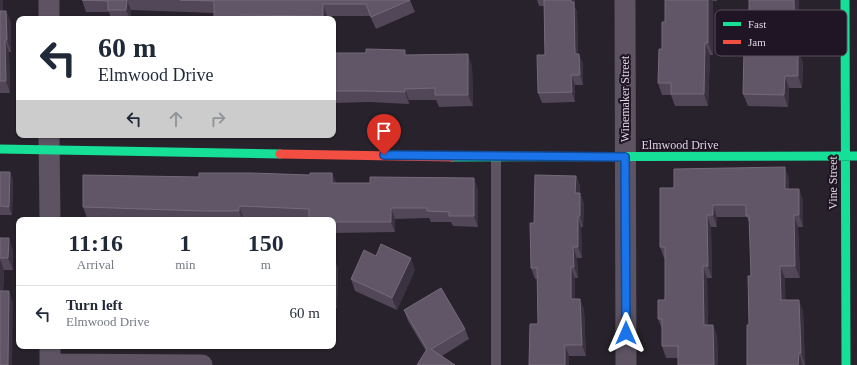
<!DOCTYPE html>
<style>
:root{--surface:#fff;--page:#f6f6f7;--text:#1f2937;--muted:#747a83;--line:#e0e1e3}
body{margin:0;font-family:"Times New Roman",serif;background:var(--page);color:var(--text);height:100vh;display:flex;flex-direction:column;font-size:15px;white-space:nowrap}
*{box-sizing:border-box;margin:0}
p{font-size:13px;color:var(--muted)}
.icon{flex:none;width:22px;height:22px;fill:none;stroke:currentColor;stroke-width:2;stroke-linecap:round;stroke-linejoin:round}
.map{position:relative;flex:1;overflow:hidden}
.sheet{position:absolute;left:16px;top:217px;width:320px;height:132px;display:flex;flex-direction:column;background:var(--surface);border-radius:8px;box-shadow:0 1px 3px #0004}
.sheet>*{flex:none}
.hud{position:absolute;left:16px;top:16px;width:320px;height:122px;border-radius:8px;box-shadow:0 1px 3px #0004;background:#fff;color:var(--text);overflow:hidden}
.pin{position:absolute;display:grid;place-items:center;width:34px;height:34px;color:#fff;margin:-41px -17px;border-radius:50% 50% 50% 0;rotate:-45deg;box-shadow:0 0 4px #0007}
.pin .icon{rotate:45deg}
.me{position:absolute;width:44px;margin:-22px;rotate:0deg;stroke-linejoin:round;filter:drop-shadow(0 0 3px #0008)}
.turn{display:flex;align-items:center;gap:14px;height:84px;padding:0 16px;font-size:18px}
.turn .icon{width:52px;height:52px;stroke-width:2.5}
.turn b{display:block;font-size:28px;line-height:34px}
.lanes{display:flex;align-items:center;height:38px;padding:0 16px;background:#0003;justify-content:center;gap:20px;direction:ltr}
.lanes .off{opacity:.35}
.eta{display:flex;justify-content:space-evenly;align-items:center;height:68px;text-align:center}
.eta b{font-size:24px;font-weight:600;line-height:28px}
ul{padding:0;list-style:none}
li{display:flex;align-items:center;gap:12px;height:56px;padding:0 16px;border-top:1px solid var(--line)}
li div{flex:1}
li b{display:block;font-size:15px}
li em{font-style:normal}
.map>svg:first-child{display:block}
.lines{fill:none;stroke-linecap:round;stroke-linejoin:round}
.lane{stroke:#5d5362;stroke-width:10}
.street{stroke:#5d5362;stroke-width:21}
.fast{stroke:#16e098;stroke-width:9}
.jam{stroke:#f24e42;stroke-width:9}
.wall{fill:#524758}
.shaded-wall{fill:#3a3240}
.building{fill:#615667;stroke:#746a7b}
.route-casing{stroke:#114b97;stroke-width:10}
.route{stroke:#1a73e8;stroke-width:7}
.labels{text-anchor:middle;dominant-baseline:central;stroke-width:4;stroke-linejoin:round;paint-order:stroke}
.street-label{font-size:12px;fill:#ded7e3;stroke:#1f1525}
.key{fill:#1f1525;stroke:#584f5e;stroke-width:1}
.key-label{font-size:11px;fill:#ded7e3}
</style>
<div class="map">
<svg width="857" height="365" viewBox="0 0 857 365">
<rect width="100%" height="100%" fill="#27222b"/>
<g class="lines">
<path class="lane" d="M496,157V365"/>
<path class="street" d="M625,0L626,365
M49,19V0
M49,135L50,220
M50,346V365
M50,364L202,365"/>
<path class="fast" d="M845,0L846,365
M0,149L280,154
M452,157L857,156"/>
<path class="jam" d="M280,154L452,157"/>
</g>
<path class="wall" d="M0,0H3V11H6L11,23V52H9L10,93H0Z
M82,0H410L415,12L376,29L370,16H327V19H214V13L131,10V19H111L109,12H86Z
M537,0H575L574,5L577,12L578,54L583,64V85H575V102L542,103L538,93L545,55L544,6H539Z
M665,0H717V1H713V55H710L708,106H675L671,95H662L658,83L665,22Z
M749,0H799V52L803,63L802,88H789L788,107L748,106L743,94L749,50Z
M333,53L407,55L472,66L473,106L439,107L436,100H409V104L369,102L333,103Z
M0,172H10L13,181L12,215H0Z
M332,173L336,183L478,189V227L453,226L451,222H431L429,218L395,219V232L333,233V220H309L243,217V220H147L87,218L83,207L199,177L310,175Z
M576,176L580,186V193L584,204L583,227H581L582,258H577L578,278H575V299H580L584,310L586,356H569L538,324L537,279H535L531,268L534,223Z
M789,178V189H799L803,201V227H798L800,278H785V300L803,311L805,365H747L751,276L750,225L747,217H717V227H711L712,278H707L708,325H713L717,336L718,365H678V358H666L662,346V329L658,319L665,300V258H664L660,247L674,188Z
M0,238L13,250V270H4L3,291L13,303L0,365Z
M376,256L415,270L397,310L355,291L351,279Z
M333,257L338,268L337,308H333Z
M404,310L465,329L469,339L442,356L426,351L408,321Z"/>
<path class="shaded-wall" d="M0,0H3V23L0,14Z
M127,0L131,10V19H130L126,10Z
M571,0H575L574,5L577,12L578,64L575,54Z
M708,0H712L713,1V55L708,43Z
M794,0H799V52L803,63L802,88L798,76L795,51Z
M323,4L327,16V19H324L323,16Z
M6,11L11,23V52L7,40Z
M5,40L9,52L10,93L6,81Z
M705,43L710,55L708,106L704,94Z
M468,54L472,66L473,106L468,95Z
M579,54L583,64V85L580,75Z
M571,75L575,85V102L572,92Z
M785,76L789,88L788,107L784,95Z
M405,89L409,100V104L405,92Z
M785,167L789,178V201L785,189Z
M10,172L13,181L12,215L9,207Z
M332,173L336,184L332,183Z
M576,176L580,186L579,204L575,193Z
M474,178L478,189V227L474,216Z
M799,189L803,201V227L799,215Z
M580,193L584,204L583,227L580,216Z
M713,205L717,217V227L713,215Z
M239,206L243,217V220L239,211Z
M391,208L395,219V232L391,222Z
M707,215L711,227L712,278L708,266Z
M794,215L798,227L800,278L795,266Z
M578,216L581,227L582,258L578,247Z
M9,238L13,250V270L8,258Z
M573,247L577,258L578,278L574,267Z
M334,257L338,268L337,308L333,297Z
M411,258L415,270L397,310L392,298Z
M0,259L4,270L3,303L0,294Z
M703,266L707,278L708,337L704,325Z
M780,266L785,278L786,312L781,300Z
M571,267L575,278V310L571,299Z
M9,291L13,303L12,365H8Z
M580,299L584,310L586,356L582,345Z
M799,300L803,311L805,365L801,353Z
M713,325L717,336L718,365H714Z
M565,345L569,356V365H565Z
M799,353L803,365H798Z"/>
<path class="building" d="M82,0H127L126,10H108V1Z
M180,0H410L371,17L366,4H323V16L240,15V19H214V1Z
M544,0H571V2H574L575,54H579L580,75H571L572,92L538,93L537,55H545Z
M665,0H708V43H705L704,94H671V83H658L659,49H662V22H665Z
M749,0H794L795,51H798V76H785L784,95L743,94L744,50H749Z
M0,11H6L7,40H5L6,81H0Z
M366,49L405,50V55L468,54V95H435V88L405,89V92L365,91H333V53H366Z
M785,167V189H799V215H794L795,266H780L781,300H799L801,353H799L798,365H747V325H749L748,276H751L749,216H746V205H713V215H707L708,266H703L704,325H713L714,365H678V346H662V319H658V300H665V247H660V188H674V169Z
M0,172H10L9,207L0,206Z
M199,173H252L310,175V173H332V183H370V177L474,178V216H449V212L427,211V208H391V222H333V220H309V209L239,206V211H203L83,207V175L199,177Z
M535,175L576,176L575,193H580V216H578V247H573L574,267H571V299H580L582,345H565V365H529L530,324H538L537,268H531L530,223H534Z
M0,238H9L8,258H0Z
M381,244L411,258L392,298L351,279L364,250L376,256Z
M333,257H334L333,297Z
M441,288L465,329L431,349L455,365H417L427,349L404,310Z
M0,291H9L8,365H0Z"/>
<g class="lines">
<defs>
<path id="route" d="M384,155L625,157L626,333"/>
</defs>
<use href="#route" class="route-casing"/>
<use href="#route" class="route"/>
</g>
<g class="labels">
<g class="street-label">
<text transform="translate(625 99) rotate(-90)">Winemaker Street</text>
<text x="680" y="145">Elmwood Drive</text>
<text transform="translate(833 183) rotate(-90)">Vine Street</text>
</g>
</g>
<rect x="715" y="10" width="132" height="46" rx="6" class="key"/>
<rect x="723" y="22" width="18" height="4" fill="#16e098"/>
<rect x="723" y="40" width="18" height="4" fill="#f24e42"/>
<g class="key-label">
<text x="748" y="28">Fast</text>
<text x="748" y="46">Jam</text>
</g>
</svg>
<div class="pin" style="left:384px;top:155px;background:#d93025"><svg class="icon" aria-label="arrive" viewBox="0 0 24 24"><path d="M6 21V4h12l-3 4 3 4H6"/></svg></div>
<svg class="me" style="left:626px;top:333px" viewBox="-20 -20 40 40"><path d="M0-17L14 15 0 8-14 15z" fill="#1a73e8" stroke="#fff" stroke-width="4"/></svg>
<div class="hud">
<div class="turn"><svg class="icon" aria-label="left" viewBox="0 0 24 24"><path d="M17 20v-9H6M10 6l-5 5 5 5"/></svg><div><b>60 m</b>Elmwood Drive</div></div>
<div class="lanes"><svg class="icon" aria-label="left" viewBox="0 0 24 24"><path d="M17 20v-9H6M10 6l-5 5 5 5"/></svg><svg class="icon off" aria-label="ahead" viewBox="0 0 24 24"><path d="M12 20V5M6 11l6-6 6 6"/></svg><svg class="icon off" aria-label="right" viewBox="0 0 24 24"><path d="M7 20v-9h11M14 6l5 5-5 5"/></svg></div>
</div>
<section class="sheet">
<div class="eta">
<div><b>11:16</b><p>Arrival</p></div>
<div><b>1</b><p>min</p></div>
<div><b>150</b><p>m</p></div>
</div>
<ul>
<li><svg class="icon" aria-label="left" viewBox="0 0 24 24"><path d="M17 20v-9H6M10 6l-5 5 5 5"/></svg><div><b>Turn left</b><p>Elmwood Drive</p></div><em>60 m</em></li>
</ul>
</section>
</div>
